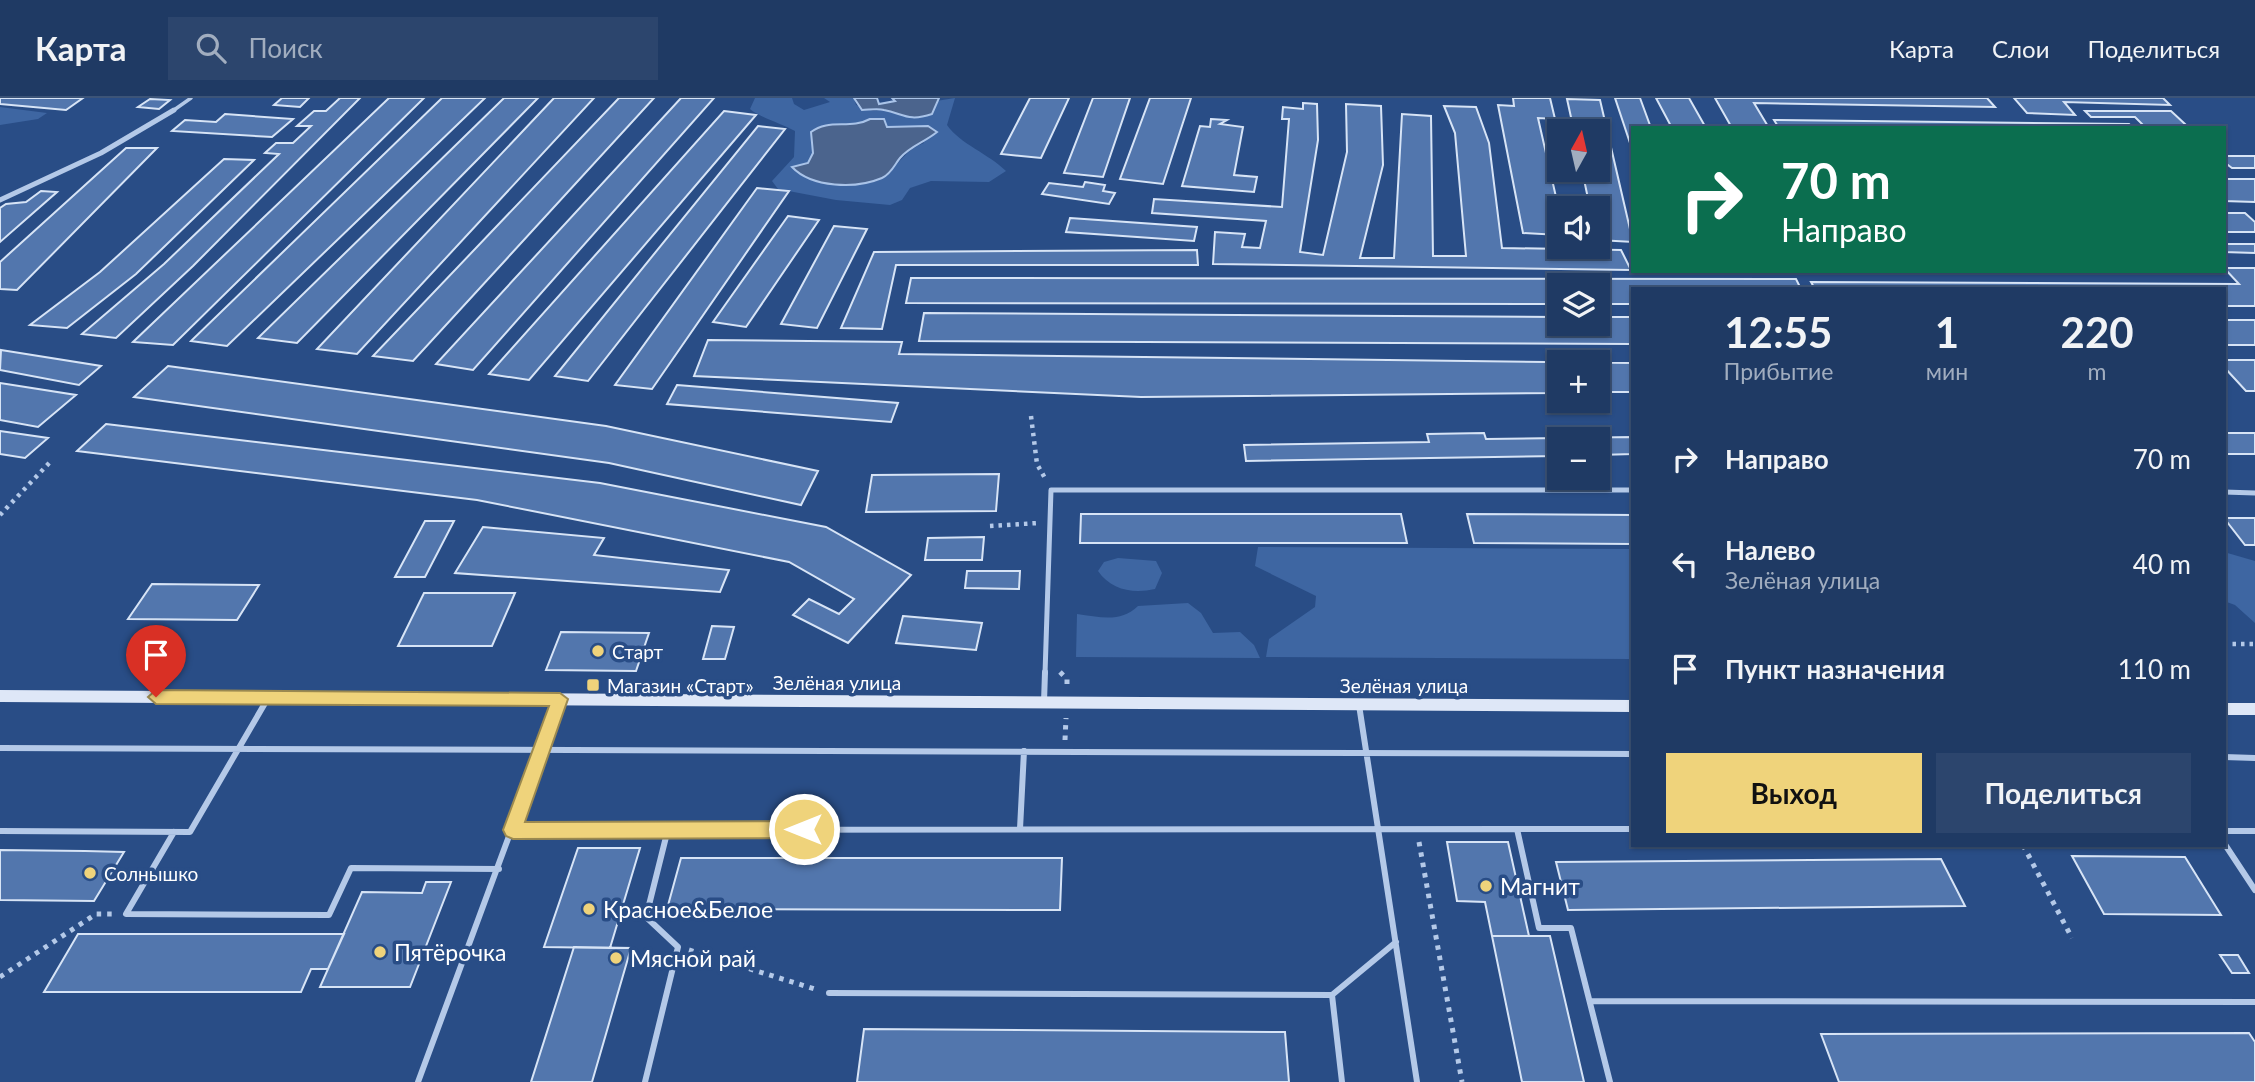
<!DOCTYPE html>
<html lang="ru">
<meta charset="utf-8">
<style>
:root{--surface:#1f3a64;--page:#2c456d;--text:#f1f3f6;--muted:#a1adbf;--line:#3c5478;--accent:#efd37b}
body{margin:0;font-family:Lato,sans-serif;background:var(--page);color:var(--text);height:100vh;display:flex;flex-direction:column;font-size:26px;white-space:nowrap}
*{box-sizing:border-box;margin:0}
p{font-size:23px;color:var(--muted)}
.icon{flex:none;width:38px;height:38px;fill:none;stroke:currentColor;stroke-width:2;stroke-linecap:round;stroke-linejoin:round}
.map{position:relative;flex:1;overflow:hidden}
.sheet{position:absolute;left:1631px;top:189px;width:595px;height:560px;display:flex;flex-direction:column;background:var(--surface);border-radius:0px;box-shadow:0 2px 5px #0004,0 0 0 2px var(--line)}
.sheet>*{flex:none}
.guide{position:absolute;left:1631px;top:28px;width:595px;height:147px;border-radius:0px;box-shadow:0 2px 5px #0004,0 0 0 2px var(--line);background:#0b6e4f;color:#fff;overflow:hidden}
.needle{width:46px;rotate:8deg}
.controls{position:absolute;left:1547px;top:21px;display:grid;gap:14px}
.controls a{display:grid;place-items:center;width:63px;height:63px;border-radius:0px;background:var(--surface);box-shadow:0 2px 5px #0004,0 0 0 2px var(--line);font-size:35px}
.pin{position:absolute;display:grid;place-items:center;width:60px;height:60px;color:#fff;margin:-72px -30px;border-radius:50% 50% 50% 0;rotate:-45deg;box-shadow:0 0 7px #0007}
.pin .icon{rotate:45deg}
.me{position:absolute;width:77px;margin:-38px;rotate:270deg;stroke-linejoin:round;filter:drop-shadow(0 0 5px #0008)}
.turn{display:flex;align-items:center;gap:24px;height:147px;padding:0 35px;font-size:32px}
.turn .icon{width:91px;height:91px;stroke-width:2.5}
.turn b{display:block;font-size:49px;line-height:60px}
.eta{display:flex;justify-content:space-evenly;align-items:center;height:119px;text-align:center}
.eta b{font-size:42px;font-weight:700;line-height:49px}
.button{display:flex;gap:14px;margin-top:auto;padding:14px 35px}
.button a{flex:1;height:80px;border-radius:0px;background:var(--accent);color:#111;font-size:28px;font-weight:700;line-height:80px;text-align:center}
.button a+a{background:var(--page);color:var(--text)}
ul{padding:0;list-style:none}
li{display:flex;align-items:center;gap:21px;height:105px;padding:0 35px}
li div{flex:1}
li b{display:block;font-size:26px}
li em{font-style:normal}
header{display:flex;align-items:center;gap:42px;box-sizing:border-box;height:98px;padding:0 35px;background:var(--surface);border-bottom:2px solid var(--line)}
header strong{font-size:33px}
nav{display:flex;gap:38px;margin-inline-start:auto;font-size:24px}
.search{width:490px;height:63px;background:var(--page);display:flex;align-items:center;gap:18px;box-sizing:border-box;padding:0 24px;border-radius:0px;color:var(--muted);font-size:26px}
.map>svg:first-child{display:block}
.green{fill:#3e66a2;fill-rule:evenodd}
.water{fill:#4b648d;stroke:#a9c3e8;stroke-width:2}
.building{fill:#5276ad;stroke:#d7e4f6;stroke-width:2}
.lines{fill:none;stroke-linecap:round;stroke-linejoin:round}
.path-far1{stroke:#b4c9e8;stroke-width:4.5;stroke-dasharray:3.5 5;stroke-linecap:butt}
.path{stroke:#b4c9e8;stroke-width:5;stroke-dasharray:4.5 6;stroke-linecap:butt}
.service-far2{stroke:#b4c9e8;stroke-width:3.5}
.service-far1{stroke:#b4c9e8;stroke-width:5}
.service{stroke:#b4c9e8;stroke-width:6}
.minor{stroke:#b4c9e8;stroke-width:5}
.secondary{fill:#dee7f7;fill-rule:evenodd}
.route{fill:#efd37b;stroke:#9b8950;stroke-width:2}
.poi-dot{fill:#efd37b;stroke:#294d86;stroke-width:2.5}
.labels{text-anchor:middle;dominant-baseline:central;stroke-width:7;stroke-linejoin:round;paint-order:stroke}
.poi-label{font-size:19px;fill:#fff;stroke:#294d86;text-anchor:start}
.street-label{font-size:19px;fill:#fff;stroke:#294d86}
.near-poi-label{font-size:23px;fill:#fff;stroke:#294d86;text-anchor:start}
</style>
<header>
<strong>Карта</strong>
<div class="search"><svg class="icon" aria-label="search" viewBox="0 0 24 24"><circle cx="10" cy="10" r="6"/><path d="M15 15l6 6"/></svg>Поиск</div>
<nav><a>Карта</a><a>Слои</a><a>Поделиться</a></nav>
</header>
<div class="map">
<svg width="2255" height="984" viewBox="0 0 2255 984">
<rect width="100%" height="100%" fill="#294d86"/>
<path class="green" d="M755,0H792L794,6L804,12L830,4L824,0H854L856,7L873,13L955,0L947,27C960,46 989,56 1006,73L989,84L931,83L910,90L902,102L890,107L836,102L778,91L772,83L794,59L795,33C782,26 759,19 750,11ZM870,21L887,29H911L924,45C907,51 901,63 888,76C865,98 818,76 793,69L808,65L813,55L811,34C829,30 855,30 870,21Z
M0,9L47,15L38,21L0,27Z
M1258,449L1633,451V561L1266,559L1269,541L1315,509L1316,498L1255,468Z
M2224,454L2255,463V525L2235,507L2224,503Z
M1118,460L1156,463L1162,475L1155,491C1133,496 1111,492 1098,473L1104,464Z
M1188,505L1201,515L1213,535L1240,534L1254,547L1260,560L1076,559L1077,516C1100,519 1121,525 1138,508Z"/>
<path class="water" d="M854,0H877L879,6L895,3L892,0H939L932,16C908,24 904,16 884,12C878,10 868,12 862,12Z
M870,21H884L887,29L928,28L937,34C925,44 910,48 900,60C895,66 891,76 882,80C856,91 812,90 792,69L808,65L813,55L811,34C829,20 850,32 870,21Z"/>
<path class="building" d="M0,0H83L66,12L0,6Z
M282,0H309L300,9L274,7Z
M340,0H360L193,168L116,240L82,236L164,166L279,56L265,55L276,45H293L311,28H297L314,13H326Z
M389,0H424L173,247L133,244Z
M442,0H485L227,248L191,243Z
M504,0H538L297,245L258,240Z
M554,0H594L357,256L317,251Z
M619,0H654L413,263L373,258Z
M681,0H714L473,272L436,266Z
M1030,0H1069L1041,60L1001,56Z
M1093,0H1130L1103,79L1064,75Z
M1150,0H1191L1163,86L1120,81Z
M1513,0H1550L1555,21L1538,20L1559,112V137L1523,135L1498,7L1514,8Z
M1615,0H1640L1651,30H1633V54Z
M1656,0H1689L1706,30H1672Z
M1715,0H1987L1995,9L1754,5L1769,30H1732Z
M2014,0H2163L2170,7L2064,4L2075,17L2027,15Z
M150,1L170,2L159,11L138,9Z
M1567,1L1600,2L1633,144L1598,142V110H1590L1582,72H1598V33H1574Z
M1303,5L1317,6L1318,42L1300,154L1323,157L1347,54L1346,6L1381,8L1383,67L1360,160H1394L1402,16L1431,18L1433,158H1466L1455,35L1444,8L1476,9L1489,45L1502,150L1621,152L1631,172L1213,166L1215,134L1245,136L1242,149L1260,150L1266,123L1152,115L1154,101L1282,109L1289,21H1282L1283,9L1303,11Z
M724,13L756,17L529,282L489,276Z
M2085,13H2171L2186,27L2146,30L2135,19H2091Z
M225,16L293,21L272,39L172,33L185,22L216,24Z
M1211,21L1227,22L1220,26L1243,29L1234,77L1257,79L1254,94L1182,88L1200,28L1210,29Z
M1774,22L2129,26L2133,30H1779Z
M758,28L785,31L588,283L555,278Z
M126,50H157L17,192L0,191V164Z
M2224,58H2255V70H2232L2224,64Z
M224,61L254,62L136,176L67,230L30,227L100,174Z
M2224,81H2255V104L2224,103Z
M1085,84L1105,87L1103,93L1115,95L1109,106L1042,96L1049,85L1083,89Z
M757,90L789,93L652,291L615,287Z
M41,93L57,94L0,144V110L6,106L26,104Z
M2224,115H2245L2255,124V134H2224Z
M788,118L819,122L746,229L713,224Z
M1070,120L1197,129L1194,143L1066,134Z
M834,128L867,131L817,230L781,226Z
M2224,146H2255V155L2224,154Z
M1197,152L1198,167H896L882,231L841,230L874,154Z
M2224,170H2255V208H2224V191H1815L1811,184L2239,186Z
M911,180L1796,181L1801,191H1633V206H1598V187H1559V206L906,205Z
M924,215L1559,219V226H1598V219H1633V246L919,243Z
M2224,222H2255V247H2224Z
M708,242L902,244L899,256L1633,265V294H1598V264H1559V295L1141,299L694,278Z
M1,252L101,268L79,287L0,272Z
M2224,262H2255V293H2246L2224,269Z
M168,268L606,328L818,373L801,407L609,365L134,299Z
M0,285L76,297L38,329L0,322Z
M677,287L898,305L891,324L667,306Z
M106,326L600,385L826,429L911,477L848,545L793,517L809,501L839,516L854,501L789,464L477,402L77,353Z
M0,333L48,340L25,360L0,356Z
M1484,335L1486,341L1633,339V356L1598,357V341H1559V358L1246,363L1244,347L1429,344L1427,336Z
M2224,335H2255V356H2224Z
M999,376L996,413L866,414L872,377Z
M1081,416H1401L1407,445H1080Z
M1467,416L1633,417V446L1474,445Z
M2224,420H2255V447H2245Z
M425,423H454L425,479H395Z
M483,429L604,440L594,457L729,472L720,494L455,475Z
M984,439L982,462H925L928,440Z
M967,473H1020L1019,491L965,490Z
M152,486L259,487L237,522L128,521Z
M424,495H515L492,548H398Z
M903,518L982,525L976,552L896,545Z
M712,528L734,529L725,561H703Z
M561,534L649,535L636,573L546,572Z
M1447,744H1508L1529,838H1492L1485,804L1457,803Z
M578,750H640L610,850L544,849Z
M0,752L85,753L124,754L94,803L0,802Z
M2072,758L2185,759L2221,817L2104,816Z
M681,760H1062L1060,812L667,811Z
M1941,761L1965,808L1568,812L1556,764Z
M426,784H451L410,889H320L362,794L422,795Z
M78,836H344L328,871H311L301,894H44Z
M1492,838H1550L1584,984H1522Z
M574,849L631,850L592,984H531Z
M2220,857H2238L2249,875H2232Z
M864,931L1285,934L1289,984H857Z
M2249,935L2255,944V984H1839L1821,936Z"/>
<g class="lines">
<path class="path-far1" d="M1031,318L1037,366L1046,382
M0,417L52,362
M990,428L1038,425
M2224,546H2255"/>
<path class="path" d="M1060,574L1067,581V590
M1065,642L1066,620
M1419,744L1462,984
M2023,747L2072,840
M689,852L818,892
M0,879L96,816H115"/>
<path class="service-far2" d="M174,12L191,0"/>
<path class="service-far1" d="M2224,394L2255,395
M1045,576L1051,392H1633"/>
<path class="service" d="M1044,604L1045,574
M1359,607L1417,984
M0,650L1633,656
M2224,659L2255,660
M1020,731L1024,653
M1517,731H1633
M513,732L1517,731L1539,830H1571L1610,984
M0,733L190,734L268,600
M2224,733H2255
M174,734L126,816L329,817L351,770L499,771
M2224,745L2255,792
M829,895L1332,897
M1590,903L2255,904
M418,984L559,603
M645,984L678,849L646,819L668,731
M1342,984L1332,897L1396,844"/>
<path class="minor" d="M0,102L101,55L174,12"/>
<path class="secondary" d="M0,592L1633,602V614L0,604Z
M2224,605H2255V617H2224Z"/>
</g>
<path class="route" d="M156,592L560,595L568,601L525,724L804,723L810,726L813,731L810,737L804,740L513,741L506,738L503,732L549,608L156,606L148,599Z"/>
<g class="poi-dot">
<circle cx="598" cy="553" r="7"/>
<rect x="586" y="580" width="14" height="14" rx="3.5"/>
<circle cx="90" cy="775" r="7"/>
<circle cx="1486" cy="788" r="7"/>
<circle cx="589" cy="811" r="7"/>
<circle cx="380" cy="854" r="7"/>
<circle cx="616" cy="860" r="7"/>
</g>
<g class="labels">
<g class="poi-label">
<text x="612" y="553">Старт</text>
<text x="607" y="587">Магазин «Старт»</text>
<text x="104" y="775">Солнышко</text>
</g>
<g class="street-label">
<text x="837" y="584">Зелёная улица</text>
<text x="1404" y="587">Зелёная улица</text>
</g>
<g class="near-poi-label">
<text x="1500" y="788">Магнит</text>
<text x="603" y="811">Красное&amp;Белое</text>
<text x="394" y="854">Пятёрочка</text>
<text x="630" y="860">Мясной рай</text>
</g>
</g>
</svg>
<div class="controls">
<a><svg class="needle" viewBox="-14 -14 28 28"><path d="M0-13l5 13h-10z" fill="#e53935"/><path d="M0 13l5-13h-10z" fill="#a1adbf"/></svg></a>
<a><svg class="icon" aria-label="sound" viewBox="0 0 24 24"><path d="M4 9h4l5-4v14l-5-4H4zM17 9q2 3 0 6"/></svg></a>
<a><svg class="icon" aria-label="layers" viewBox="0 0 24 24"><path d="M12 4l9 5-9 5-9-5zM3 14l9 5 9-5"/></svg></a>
<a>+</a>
<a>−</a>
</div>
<div class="pin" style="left:156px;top:599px;background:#d93025"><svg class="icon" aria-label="arrive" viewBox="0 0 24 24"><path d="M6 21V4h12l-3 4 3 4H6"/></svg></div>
<svg class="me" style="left:804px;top:731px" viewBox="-20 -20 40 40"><circle r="17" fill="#efd37b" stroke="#fff" stroke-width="3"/><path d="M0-11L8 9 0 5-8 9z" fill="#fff"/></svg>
<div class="guide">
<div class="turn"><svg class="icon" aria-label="right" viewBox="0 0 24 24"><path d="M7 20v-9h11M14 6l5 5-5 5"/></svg><div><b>70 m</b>Направо</div></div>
</div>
<section class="sheet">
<div class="eta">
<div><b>12:55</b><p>Прибытие</p></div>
<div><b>1</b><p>мин</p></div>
<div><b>220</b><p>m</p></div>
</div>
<ul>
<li><svg class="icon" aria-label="right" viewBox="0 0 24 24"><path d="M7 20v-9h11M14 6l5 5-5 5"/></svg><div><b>Направо</b></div><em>70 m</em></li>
<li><svg class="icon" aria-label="left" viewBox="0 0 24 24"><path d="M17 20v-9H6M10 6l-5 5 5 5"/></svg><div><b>Налево</b><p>Зелёная улица</p></div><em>40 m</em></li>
<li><svg class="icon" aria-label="arrive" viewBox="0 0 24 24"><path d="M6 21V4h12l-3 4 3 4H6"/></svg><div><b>Пункт назначения</b></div><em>110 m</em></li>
</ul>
<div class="button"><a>Выход</a><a>Поделиться</a></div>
</section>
</div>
